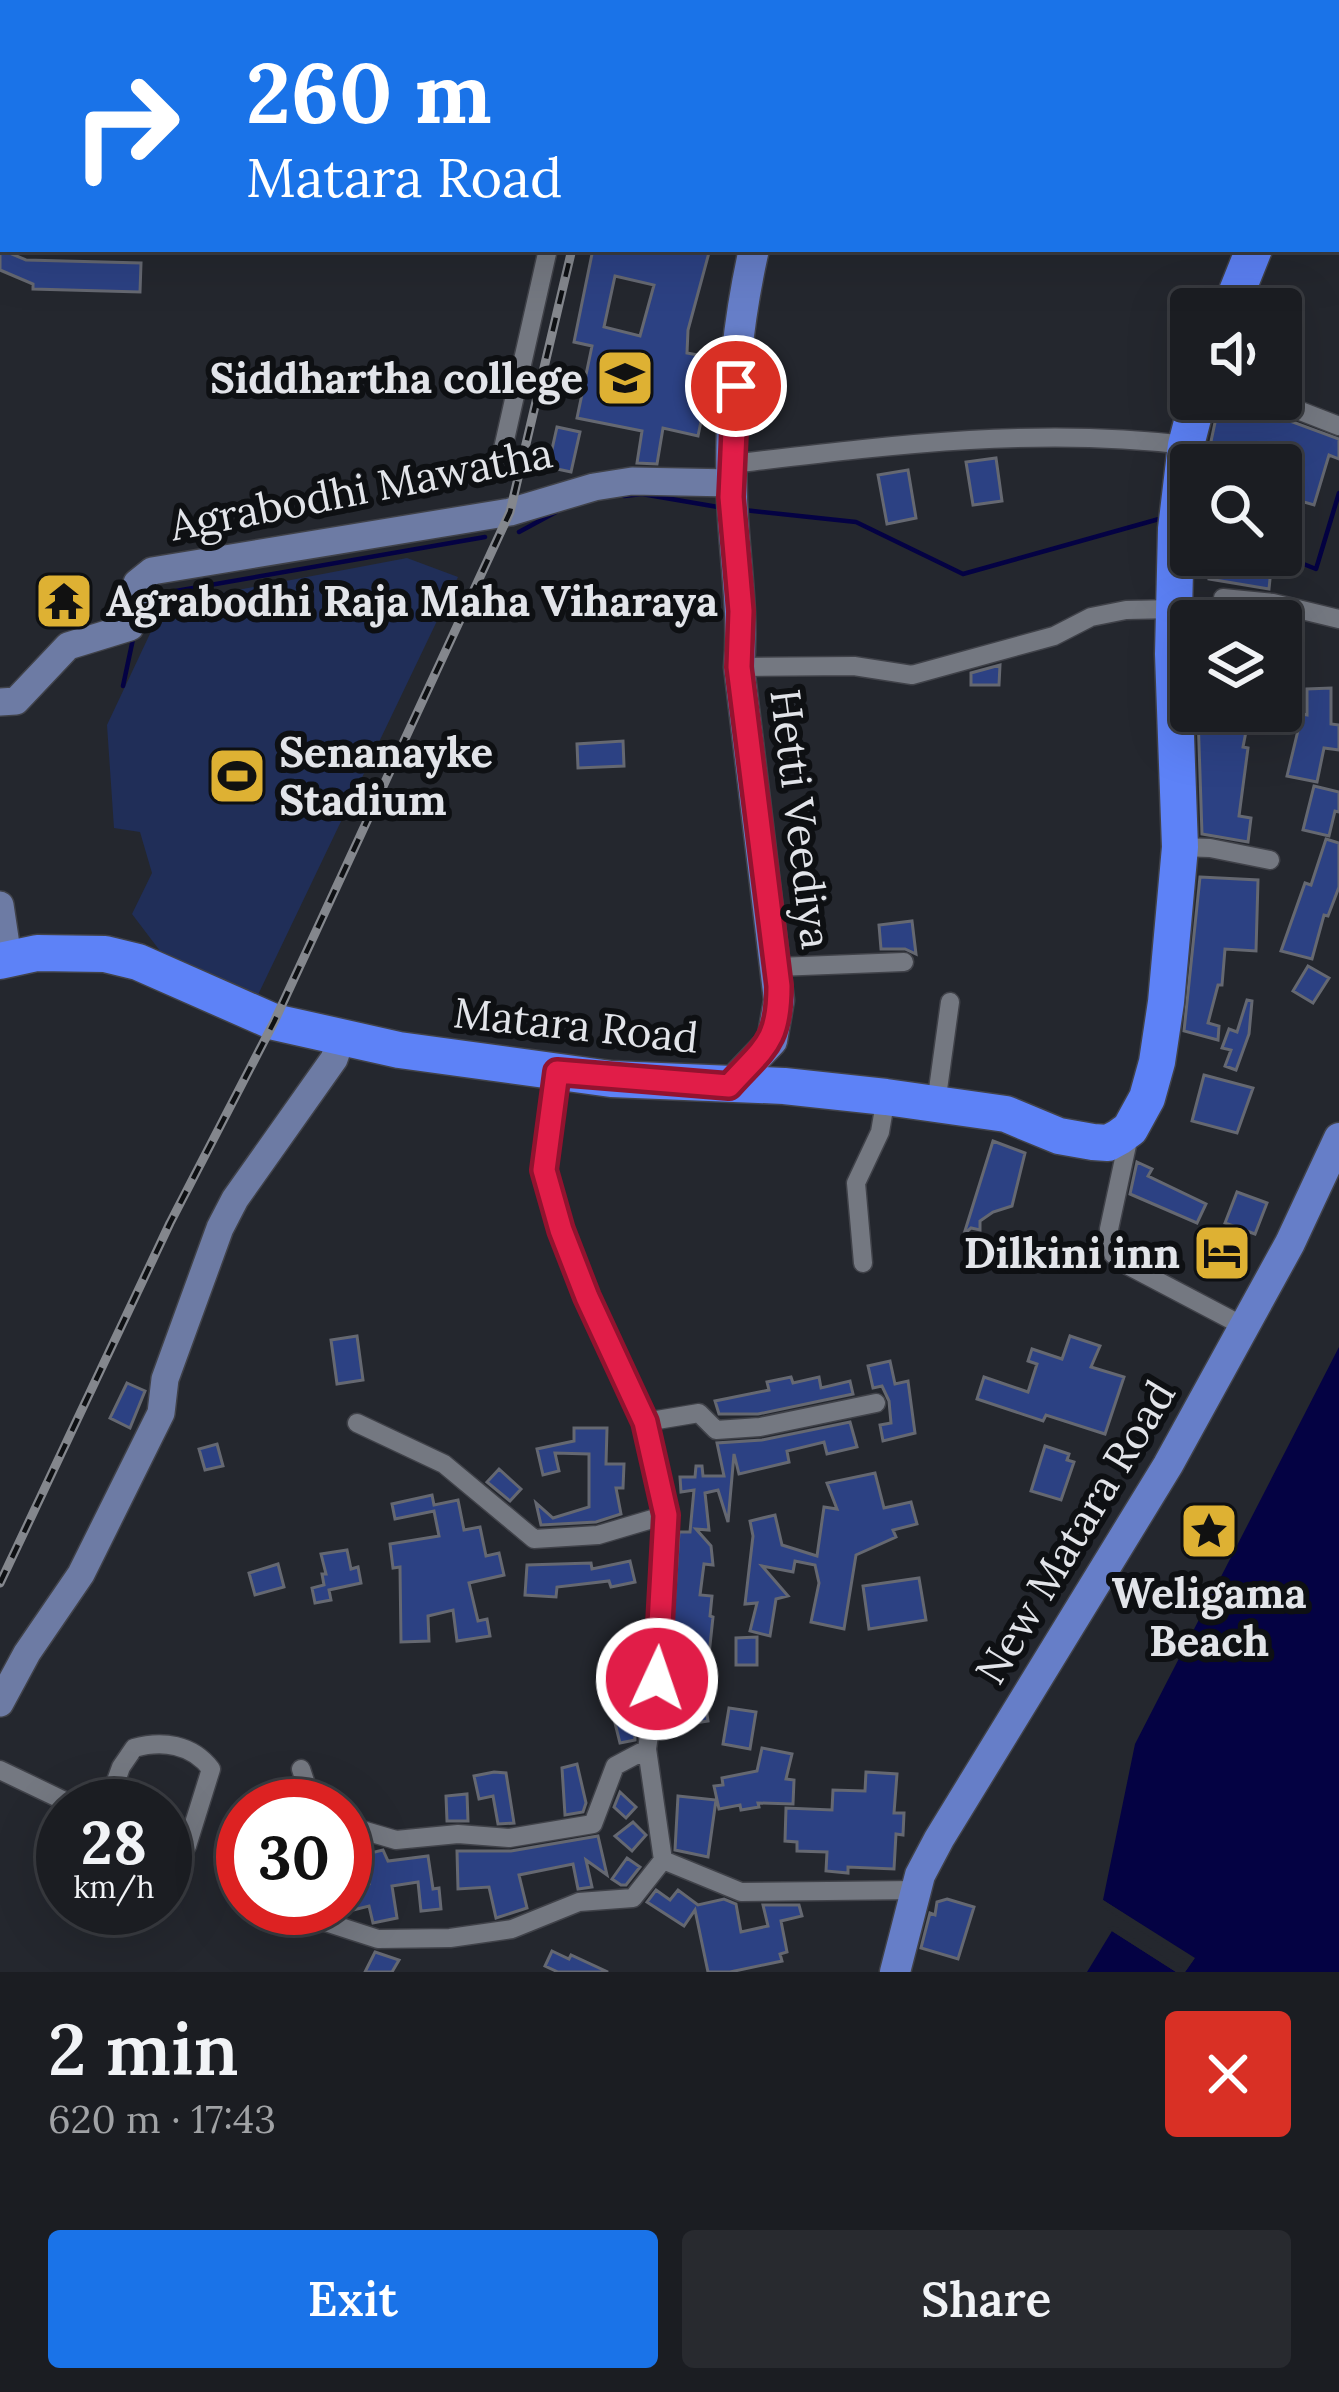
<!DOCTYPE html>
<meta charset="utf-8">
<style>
:root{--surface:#1b1d22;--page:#282a2f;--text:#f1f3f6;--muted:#a0a2a5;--line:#393b40;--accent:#1a73e8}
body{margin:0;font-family:Lora,serif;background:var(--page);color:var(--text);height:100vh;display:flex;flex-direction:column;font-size:45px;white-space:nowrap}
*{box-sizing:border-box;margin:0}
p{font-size:39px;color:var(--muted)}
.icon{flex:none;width:66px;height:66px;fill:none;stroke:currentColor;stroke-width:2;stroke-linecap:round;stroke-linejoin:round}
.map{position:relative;height:1972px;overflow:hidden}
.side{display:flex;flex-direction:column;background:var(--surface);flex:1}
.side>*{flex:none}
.guide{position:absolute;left:0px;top:0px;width:1341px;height:252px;box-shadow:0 12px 48px #0002,0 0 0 3px var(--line);background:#1a73e8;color:#fff;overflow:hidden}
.buttons{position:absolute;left:1170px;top:288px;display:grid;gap:24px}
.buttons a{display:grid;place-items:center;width:132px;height:132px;border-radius:12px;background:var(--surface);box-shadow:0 12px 48px #0002,0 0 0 3px var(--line);font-size:60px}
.speed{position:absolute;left:36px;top:1779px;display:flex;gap:24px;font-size:60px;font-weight:700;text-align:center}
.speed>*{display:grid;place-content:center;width:156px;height:156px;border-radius:50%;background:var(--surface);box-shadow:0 12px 48px #0002,0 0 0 3px var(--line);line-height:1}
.speed small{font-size:30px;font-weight:400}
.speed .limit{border:18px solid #d22;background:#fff;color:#111}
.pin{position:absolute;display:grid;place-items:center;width:102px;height:102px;color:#fff;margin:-51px;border:6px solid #fff;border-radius:50%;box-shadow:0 3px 12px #0007}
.me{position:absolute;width:132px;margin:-66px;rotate:3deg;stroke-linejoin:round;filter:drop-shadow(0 0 9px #0008)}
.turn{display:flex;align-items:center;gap:42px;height:252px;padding:0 48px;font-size:54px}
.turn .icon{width:156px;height:156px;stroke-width:2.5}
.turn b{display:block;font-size:84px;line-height:102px}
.round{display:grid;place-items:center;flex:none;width:126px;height:126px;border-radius:12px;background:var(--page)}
.head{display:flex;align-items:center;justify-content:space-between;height:204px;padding:0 48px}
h1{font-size:72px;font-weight:600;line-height:90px}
.action{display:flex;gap:24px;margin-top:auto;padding:24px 48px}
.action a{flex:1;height:138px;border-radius:12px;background:var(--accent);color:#fff;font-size:48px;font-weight:600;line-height:138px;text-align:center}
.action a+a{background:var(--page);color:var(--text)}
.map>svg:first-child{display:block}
.green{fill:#202e58}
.water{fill:#040243}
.pier{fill:#24272e}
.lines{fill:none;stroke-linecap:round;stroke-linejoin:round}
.stream{stroke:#040243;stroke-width:4.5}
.building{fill:#2c4183;stroke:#656871;stroke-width:3;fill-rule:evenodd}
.street-casing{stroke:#404249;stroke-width:21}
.secondary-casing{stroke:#404249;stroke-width:30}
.primary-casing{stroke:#404249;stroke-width:33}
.highway-casing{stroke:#404249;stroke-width:39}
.street{stroke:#747881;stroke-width:18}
.secondary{stroke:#6d7ba4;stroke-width:27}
.primary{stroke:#667ec8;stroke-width:30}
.highway{stroke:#5d82f7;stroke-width:36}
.rail-casing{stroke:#84878d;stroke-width:9}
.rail{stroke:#0e1013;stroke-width:4.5;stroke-dasharray:14;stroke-linecap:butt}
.route-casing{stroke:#92132f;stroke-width:30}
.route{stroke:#e11d48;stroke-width:21}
.labels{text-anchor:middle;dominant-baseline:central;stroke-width:12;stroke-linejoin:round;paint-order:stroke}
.poi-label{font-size:42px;font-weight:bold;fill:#e2e4e9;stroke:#0e1013;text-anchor:end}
.street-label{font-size:42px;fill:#e2e4e9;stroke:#0e1013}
</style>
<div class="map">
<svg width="1339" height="1972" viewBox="0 0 1339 1972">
<rect width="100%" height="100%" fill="#24272e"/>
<path class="green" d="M407,558L458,577L255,1001L173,968L132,914L152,873L140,832L114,828L107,725L164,604Z"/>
<path class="water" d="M1339,1347V1972H1185L1194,1959L1103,1900L1135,1744Z
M1112,1931L1176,1972H1087Z"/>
<path class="pier" d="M1103,1900L1195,1958L1185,1972H1176L1107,1928L1115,1926L1181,1968L1186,1960L1100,1905Z"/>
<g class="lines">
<path class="stream" d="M624,496L642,494L718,507
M744,510L856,522L963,574L1159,519
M519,532L556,512
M1281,555L1316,569L1339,493
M147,596L485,537
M123,686L133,639"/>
</g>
<path class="building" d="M0,249L26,260L141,263L140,292L33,289V284L0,270Z
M593,249H710L688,330L687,353L714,358L698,436L663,428L657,464L637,463L642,431L577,418L592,346L574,342ZM615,276L654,285L640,336L604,327Z
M1216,418H1282L1339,439V459L1329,455L1314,505L1290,498L1293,488L1281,485V465H1258L1219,454L1217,463L1207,460Z
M557,427L580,432L571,472L548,467Z
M996,458L1002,501L973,505L966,462Z
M908,470L916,518L887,524L878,475Z
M1242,556L1259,559L1258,568L1271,569L1269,589L1209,579L1211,561L1241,563Z
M1203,607L1256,615V621H1203Z
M1000,665L999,685H971V673Z
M1331,688V724L1339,725V750L1324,748L1317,782L1287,776L1302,714L1307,715V689Z
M1215,711H1250L1243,747L1248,748L1239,816L1251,818L1248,842L1202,834L1198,715L1215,717Z
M623,741L624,766L578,768L577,744Z
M1314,786L1339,792V812L1335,811L1329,836L1303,830Z
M1326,839L1339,843V887L1328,916L1324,915L1312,959L1281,951L1305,883L1311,885Z
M1200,877L1258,880L1256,951L1225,949L1222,985H1218L1208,1023L1219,1026L1218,1040L1184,1031Z
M912,921L916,954L905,949H881L879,925Z
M1308,966L1329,978L1313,1003L1293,991Z
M1247,1000L1252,1001L1249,1034L1236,1070L1225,1066L1231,1050L1222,1048L1229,1029L1237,1032Z
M1204,1075L1253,1088L1237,1133L1192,1121Z
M993,1141L1025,1153L1012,1206L993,1212L980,1221V1230L971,1228L964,1234Z
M1137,1162L1152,1169L1148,1176L1206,1204L1197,1223L1130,1194Z
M1237,1192L1267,1203L1255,1234L1225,1223Z
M357,1336L363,1380L337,1384L331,1340Z
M1070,1336L1100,1346L1091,1367L1124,1377L1105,1434L1046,1415L1043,1421L977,1399L984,1377L1028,1392L1037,1364L1028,1361L1032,1349L1062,1359Z
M890,1361L895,1384L908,1381L915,1433L883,1441L880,1425L891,1423L889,1401L882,1386L873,1388L868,1366Z
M791,1377L793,1383L819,1377L821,1388L850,1381L853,1394L758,1414H719L715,1401L769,1390L767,1382Z
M127,1383L145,1391L130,1428L110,1418Z
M850,1422L857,1447L827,1454L824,1442L787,1451L789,1462L739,1474L734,1454L728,1522L718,1490L705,1493L709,1530L696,1529L711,1546L713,1565L704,1564L700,1595L712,1596L710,1616L713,1617L708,1664L691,1662L699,1702L705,1701L708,1721L682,1725L678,1697L668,1698L679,1532H690L694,1490L681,1492L680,1477H695L696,1466H702L703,1476H724L717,1443L762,1440Z
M574,1428H607L606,1464H624L623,1488H616L621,1514L596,1522L541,1525L536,1503L553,1518L589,1507V1454L555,1453L559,1471L543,1475L537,1449L574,1441Z
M217,1444L223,1466L205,1470L199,1449Z
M1045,1446L1069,1454L1067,1460L1074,1462L1061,1500L1031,1491Z
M499,1469L521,1489L510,1501L487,1482Z
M875,1473L884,1508L911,1502L917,1524L893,1530L896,1537L856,1555L844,1629L811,1622L819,1583L815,1565L795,1561L793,1572L762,1566L788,1596L776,1599L770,1636L750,1631L757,1603L745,1604L753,1536L750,1521L775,1515L782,1545L817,1556L824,1507L837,1509L827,1483Z
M432,1495L434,1505L458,1500L464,1530L480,1527L486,1556L499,1553L504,1575L469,1583L478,1621L487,1619L490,1636L457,1641L453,1610L428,1616L429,1641L401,1642L400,1567L393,1568L390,1544L439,1536L434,1511L395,1519L392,1504Z
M347,1550L351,1569L358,1567L361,1583L329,1590L331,1600L315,1603L312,1588L324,1585L322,1574H326L321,1554Z
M630,1561L635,1582L611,1587L609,1581L557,1587L556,1597L525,1595L527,1565L591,1563L592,1569Z
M278,1564L284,1587L255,1595L249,1573Z
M919,1578L926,1620L869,1629L863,1586Z
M757,1637V1665H736V1638Z
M729,1708L756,1712L750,1749L723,1744Z
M634,1710L635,1740L620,1743L613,1715Z
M762,1748L792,1754L786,1779L794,1780L793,1804L758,1803L759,1807L741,1810L740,1805L719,1809L714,1786L723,1785L722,1778L757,1771Z
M577,1764L586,1803L583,1812L565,1815L562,1768Z
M494,1772L506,1773L514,1823L498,1824L493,1796L479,1799L474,1776Z
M866,1772L897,1774L894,1813H904L903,1835L896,1834L894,1869L848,1867V1873L826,1871L827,1852L797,1851V1842L785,1841L786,1808L832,1810L833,1790L865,1791Z
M620,1792L636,1807L626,1818L614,1807Z
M467,1794L468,1821H447L446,1796Z
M678,1796L716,1800L708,1857L675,1850Z
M633,1822L646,1835L632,1851L615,1836Z
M598,1836L607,1875L586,1860L592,1887L578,1889L573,1864L519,1875L527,1908L496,1918L489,1887L458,1889L457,1851H511Z
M383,1850L388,1861L428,1856L433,1889L439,1888L441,1909L421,1911L418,1882L392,1886L397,1918L373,1923L369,1906L345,1912V1890L369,1884L362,1855Z
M627,1858L640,1867L626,1885H621L612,1879Z
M656,1890L670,1900L678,1890L698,1905L724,1899L736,1904L741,1932L768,1926L763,1905H799L802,1916L781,1921L787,1952L780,1954L782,1961L730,1972H708L695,1910L684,1926L647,1902Z
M947,1899L974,1907L958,1959L921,1948L930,1913L935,1915L937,1902Z
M552,1951L569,1959L571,1955L608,1972H558L545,1966Z
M375,1952L399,1960L392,1972H365Z"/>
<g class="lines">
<defs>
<path id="street" d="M554,0L558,3
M970,0L975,3
M351,3L353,0
M1042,3L1044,0
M0,4L3,5
M1196,404L1285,405L1339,426
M502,453L548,249
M732,464C883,446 1035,426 1186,445
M1223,598L1273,603L1339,619
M739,667L854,666L912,675L1054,636L1091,617L1126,610L1175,609
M1180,847L1210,848L1270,860
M777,967L904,962
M557,1072L544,1170L561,1230L587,1297L645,1422L666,1515L657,1679L647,1749L663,1860L741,1892L916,1890
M936,1104L950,1002
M1130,1131L1109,1229L1113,1254L1129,1266L1245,1327
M863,1263L856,1183L880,1132L886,1097
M645,1422L699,1413L716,1430L760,1427L876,1403
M357,1423L444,1464L534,1539L598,1535L666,1515
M301,1769L313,1806
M0,1770L75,1806
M107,1806L121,1767L134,1748C162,1740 192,1744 211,1769L187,1846
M345,1825L396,1840L458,1834L509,1838L593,1824L615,1766L647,1749
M282,1908L378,1939L450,1938L512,1929L579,1902L633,1898L663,1860"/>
<path id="secondary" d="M0,702L16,701L68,646L130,627L137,583L152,571L510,512L594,487L632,481L732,483
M0,905L8,958
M0,1703L27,1653L81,1574L161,1413L165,1379L220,1228L235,1199L334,1059L341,1039"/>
<path id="primary" d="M808,3V0
M729,1086L772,1041L779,1000L739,667C744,610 734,556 732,499C729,417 736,329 754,249
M895,1972L920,1875L939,1839L1168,1465L1290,1243L1339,1138"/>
<path id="highway" d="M1338,60L1339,57
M1230,309L1254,249
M0,961L37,953L105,954L138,962L274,1022L399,1050L611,1079L784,1086L886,1097L1006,1114L1059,1136L1093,1142L1108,1143L1119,1137L1130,1129L1147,1098L1157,1062L1166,1002L1180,847L1173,654L1176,529L1186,445L1198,399"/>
</defs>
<use href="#street" class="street-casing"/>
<use href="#secondary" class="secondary-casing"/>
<use href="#primary" class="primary-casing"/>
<use href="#highway" class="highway-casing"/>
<use href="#street" class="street"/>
<use href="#secondary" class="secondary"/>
<use href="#primary" class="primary"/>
<use href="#highway" class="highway"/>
<defs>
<path id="rail" d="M634,3V0
M0,1583L170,1223L274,1022L510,512L572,249"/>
</defs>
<use href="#rail" class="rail-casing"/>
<use href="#rail" class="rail"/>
</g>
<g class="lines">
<defs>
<path id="route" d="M657,1679L666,1515L645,1422L587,1297L561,1230L544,1170L557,1072L729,1086C764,1047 779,1043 779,986L739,667L741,611L731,497L736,386"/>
</defs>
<use href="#route" class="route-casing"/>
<use href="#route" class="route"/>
</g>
<defs>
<symbol id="school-square" viewBox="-11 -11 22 22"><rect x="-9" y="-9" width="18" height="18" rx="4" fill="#deb133" stroke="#0e1013"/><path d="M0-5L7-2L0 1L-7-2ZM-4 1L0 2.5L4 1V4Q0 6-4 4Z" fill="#111"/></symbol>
<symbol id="temple-square" viewBox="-11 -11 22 22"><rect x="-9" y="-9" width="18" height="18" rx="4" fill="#deb133" stroke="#0e1013"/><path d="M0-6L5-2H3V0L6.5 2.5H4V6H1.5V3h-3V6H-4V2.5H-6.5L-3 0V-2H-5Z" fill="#111"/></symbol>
<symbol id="stadium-square" viewBox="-11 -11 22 22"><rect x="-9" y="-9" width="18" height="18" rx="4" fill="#deb133" stroke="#0e1013"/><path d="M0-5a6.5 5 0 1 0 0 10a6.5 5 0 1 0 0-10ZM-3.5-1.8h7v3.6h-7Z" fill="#111"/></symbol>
<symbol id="hotel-square" viewBox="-11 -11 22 22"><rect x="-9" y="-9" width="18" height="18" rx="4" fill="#deb133" stroke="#0e1013"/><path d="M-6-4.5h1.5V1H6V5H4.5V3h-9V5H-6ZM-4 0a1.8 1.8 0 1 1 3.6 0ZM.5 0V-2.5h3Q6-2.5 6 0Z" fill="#111"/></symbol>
<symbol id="sight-square" viewBox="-11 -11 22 22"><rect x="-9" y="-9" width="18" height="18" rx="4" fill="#deb133" stroke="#0e1013"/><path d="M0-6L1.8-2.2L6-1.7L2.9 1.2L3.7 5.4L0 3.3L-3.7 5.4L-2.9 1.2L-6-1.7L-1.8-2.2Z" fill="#111"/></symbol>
</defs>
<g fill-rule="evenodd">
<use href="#school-square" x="592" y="345" width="66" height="66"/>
<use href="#temple-square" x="31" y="568" width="66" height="66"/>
<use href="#stadium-square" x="204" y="743" width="66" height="66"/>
<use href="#hotel-square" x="1189" y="1220" width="66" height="66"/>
<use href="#sight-square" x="1176" y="1498" width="66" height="66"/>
</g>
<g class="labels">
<g class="poi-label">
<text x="583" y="378">Siddhartha college</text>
<text x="106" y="601" text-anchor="start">Agrabodhi Raja Maha Viharaya</text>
<text x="279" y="752" text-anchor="start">Senanayke<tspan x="279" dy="48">Stadium</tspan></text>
<text x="1180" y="1253">Dilkini inn</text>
<text x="1209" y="1593" text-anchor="middle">Weligama<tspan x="1209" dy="48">Beach</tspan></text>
</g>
<g class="street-label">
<text transform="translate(361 489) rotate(-11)">Agrabodhi Mawatha</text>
<text transform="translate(801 819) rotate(83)">Hetti Veediya</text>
<text transform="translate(576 1025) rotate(6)">Matara Road</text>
<text transform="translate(1075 1532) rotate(-59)">New Matara Road</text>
</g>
</g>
</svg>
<div class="buttons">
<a><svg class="icon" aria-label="sound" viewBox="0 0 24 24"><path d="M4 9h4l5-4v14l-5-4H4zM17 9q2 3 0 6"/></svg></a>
<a><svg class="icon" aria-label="search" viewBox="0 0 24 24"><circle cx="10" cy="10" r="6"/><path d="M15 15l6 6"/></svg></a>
<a><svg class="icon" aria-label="layers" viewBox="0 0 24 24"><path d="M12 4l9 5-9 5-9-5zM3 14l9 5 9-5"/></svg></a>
</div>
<div class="speed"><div>28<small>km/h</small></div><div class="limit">30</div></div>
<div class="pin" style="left:736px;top:386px;background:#d93025"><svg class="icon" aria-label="arrive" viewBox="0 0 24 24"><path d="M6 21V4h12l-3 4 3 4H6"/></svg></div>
<svg class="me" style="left:657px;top:1679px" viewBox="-20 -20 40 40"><circle r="17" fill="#e11d48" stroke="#fff" stroke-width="3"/><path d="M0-11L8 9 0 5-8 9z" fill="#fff"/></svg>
<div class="guide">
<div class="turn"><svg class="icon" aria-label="right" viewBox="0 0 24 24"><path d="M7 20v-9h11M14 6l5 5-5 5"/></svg><div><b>260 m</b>Matara Road</div></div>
</div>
</div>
<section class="side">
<div class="head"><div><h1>2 min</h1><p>620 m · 17:43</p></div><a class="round" style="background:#d93025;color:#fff"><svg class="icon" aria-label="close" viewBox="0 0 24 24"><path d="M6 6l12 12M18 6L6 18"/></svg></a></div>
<div class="action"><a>Exit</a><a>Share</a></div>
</section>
